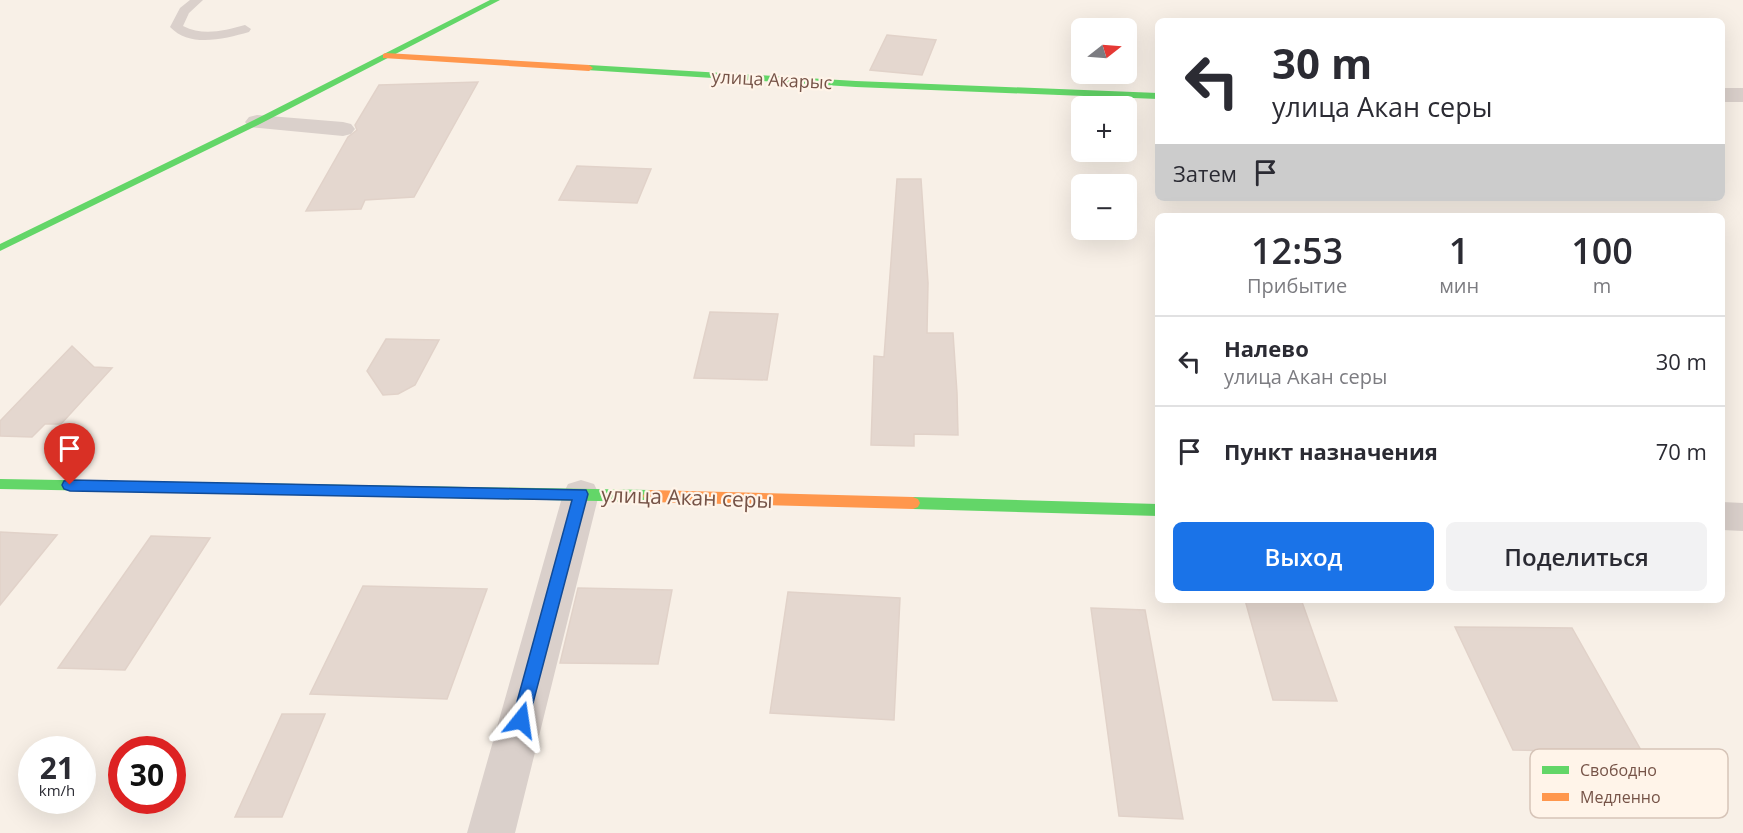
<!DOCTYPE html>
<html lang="ru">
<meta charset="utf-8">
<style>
:root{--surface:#fff;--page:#f2f2f3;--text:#2b2b33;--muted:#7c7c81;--line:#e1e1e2;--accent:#1a73e8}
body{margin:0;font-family:"Open Sans",sans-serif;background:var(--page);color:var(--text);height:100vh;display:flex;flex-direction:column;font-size:22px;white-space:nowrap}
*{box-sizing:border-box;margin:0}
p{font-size:20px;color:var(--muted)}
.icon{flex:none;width:33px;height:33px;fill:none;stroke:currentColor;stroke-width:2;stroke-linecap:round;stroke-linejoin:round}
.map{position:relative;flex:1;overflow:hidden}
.drawer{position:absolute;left:1155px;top:213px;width:570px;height:390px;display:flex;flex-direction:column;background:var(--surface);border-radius:9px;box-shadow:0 6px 24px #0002}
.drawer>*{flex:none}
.banner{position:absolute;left:1155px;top:18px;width:570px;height:183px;border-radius:9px;box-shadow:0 6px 24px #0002;background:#fff;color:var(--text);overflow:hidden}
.needle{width:39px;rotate:73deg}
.fabs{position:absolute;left:1071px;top:18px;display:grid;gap:12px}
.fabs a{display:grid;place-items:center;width:66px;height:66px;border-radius:9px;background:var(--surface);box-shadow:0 6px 24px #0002;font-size:30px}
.speed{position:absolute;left:18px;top:736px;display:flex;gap:12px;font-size:30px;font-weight:700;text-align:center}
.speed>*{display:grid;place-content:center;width:78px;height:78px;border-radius:50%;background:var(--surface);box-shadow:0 6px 24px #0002;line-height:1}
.speed small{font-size:15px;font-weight:400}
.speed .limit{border:9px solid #d22;background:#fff;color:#111}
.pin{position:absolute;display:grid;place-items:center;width:51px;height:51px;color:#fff;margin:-62px -26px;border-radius:50% 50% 50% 0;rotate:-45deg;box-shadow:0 0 6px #0007}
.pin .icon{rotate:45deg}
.me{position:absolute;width:66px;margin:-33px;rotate:15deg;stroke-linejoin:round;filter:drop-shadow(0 0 4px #0008)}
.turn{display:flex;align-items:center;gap:21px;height:126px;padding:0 18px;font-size:27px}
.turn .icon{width:78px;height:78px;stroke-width:2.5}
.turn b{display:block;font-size:42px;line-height:51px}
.then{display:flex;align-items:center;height:57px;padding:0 18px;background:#0003;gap:12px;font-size:22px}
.eta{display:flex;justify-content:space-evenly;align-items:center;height:102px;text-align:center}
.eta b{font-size:36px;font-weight:600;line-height:42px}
.cta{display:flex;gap:12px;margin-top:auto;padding:12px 18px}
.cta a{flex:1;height:69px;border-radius:9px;background:var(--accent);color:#fff;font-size:24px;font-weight:600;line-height:69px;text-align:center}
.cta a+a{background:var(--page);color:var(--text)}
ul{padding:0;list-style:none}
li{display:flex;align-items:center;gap:18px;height:90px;padding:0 18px;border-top:2px solid var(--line)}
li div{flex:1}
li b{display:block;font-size:22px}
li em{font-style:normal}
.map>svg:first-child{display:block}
.building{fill:#e4d7cf;stroke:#e1d2c9;stroke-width:1.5}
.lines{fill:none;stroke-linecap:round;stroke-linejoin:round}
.lane{fill:#dad0cb;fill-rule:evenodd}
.street{fill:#dad0cb;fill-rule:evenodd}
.fast{fill:#63d668;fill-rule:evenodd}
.slow{fill:#ff974d;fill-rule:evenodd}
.route{fill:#1a73e8;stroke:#114b97;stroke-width:1.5}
.labels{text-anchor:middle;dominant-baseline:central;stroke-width:4.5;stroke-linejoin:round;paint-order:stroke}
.far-street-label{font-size:18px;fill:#765347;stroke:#fff4e9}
.street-label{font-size:21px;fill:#765347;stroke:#fff4e9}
.key{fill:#fff4e9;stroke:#d6c4b8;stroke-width:1.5}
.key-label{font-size:16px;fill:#765347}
</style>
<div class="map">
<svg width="1743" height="833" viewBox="0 0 1743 833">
<rect width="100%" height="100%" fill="#f8f0e7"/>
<path class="building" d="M887,35L936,40L922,75L870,70Z
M478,82L414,197L365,200L361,209L306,211L348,137L357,130L355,125L379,85Z
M577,166L651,169L637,203L559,200Z
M897,179H921L928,283L927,333H953L957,393L958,435L914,434V446L871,445L874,356L884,357Z
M710,312L778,314L767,380L694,378Z
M386,339L439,340L415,385L398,394L383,395L367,371Z
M72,346L94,367L112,368L61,424H45L32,437L0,436V421Z
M0,532L57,535L0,605Z
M151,536L210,538L125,670L58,668Z
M363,586L487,589L447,699L310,694Z
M578,588L672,590L658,664L560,663Z
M788,592L900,598L894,720L770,713Z
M1245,600L1302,602L1337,701L1273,700Z
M1091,608L1145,610L1183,819L1119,816Z
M1455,627L1572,628L1642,752L1513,750Z
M282,714H325L282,817H235Z"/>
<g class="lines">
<path class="lane" d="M190,0H203L189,13L183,26C203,36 223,31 245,25L251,29L249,32C224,39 190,48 170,27L180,8Z"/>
<path class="street" d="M1722,88H1743V102H1722Z
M257,115L343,122L351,124L355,129L351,134L343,136L249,127L245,122L249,117Z
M581,480L594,484L599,494L515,833H467L563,494L568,484Z
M1722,502L1743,503V531L1722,530Z"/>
<path class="fast" d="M490,0H500L260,124L0,251V244L254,120Z
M589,65L856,81L1158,93V99L856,87L586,70V66Z
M0,479L650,490L655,492L657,496L655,500L650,502L0,489Z
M913,497L1158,504V516L913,509L908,507L906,503L908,499Z"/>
<path class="slow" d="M386,53L589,65L593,68L589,71L383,58V54Z
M650,490L913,497L918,499L920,503L918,507L913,509L650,502L645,500L643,496L645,492Z"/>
</g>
<path class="route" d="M70,480L586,490L588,494L527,726L521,728L515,726L512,720L572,500L70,491L64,489L62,485L64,481Z"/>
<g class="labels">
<g class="far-street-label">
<text transform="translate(772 79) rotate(3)">улица Акарыс</text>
</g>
<g class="street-label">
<text transform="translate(687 497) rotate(2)">улица Акан серы</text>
</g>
</g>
<rect x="1530" y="749" width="198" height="69" rx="9" class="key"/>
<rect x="1542" y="766" width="27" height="8" fill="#63d668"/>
<rect x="1542" y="793" width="27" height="8" fill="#ff974d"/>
<g class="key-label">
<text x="1580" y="776">Свободно</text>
<text x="1580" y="803">Медленно</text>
</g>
</svg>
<div class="fabs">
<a><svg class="needle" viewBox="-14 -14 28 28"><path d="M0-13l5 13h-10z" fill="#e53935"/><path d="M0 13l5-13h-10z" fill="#7c7c81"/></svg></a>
<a>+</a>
<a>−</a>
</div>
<div class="speed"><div>21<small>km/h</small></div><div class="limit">30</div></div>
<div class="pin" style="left:70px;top:485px;background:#d93025"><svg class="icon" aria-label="arrive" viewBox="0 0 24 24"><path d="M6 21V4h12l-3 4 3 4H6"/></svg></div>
<svg class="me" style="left:521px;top:720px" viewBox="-20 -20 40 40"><path d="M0-17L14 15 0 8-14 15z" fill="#1a73e8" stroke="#fff" stroke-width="4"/></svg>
<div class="banner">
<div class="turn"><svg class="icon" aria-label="left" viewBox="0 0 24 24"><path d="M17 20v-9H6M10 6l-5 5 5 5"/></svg><div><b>30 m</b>улица Акан серы</div></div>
<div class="then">Затем<svg class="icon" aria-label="arrive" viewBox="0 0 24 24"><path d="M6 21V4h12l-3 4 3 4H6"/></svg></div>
</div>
<section class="drawer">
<div class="eta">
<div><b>12:53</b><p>Прибытие</p></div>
<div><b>1</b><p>мин</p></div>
<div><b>100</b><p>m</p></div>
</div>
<ul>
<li><svg class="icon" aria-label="left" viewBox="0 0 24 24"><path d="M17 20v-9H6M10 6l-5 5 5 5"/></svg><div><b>Налево</b><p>улица Акан серы</p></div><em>30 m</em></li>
<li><svg class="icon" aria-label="arrive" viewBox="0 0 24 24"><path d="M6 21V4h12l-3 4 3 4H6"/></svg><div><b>Пункт назначения</b></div><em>70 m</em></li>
</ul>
<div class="cta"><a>Выход</a><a>Поделиться</a></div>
</section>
</div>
